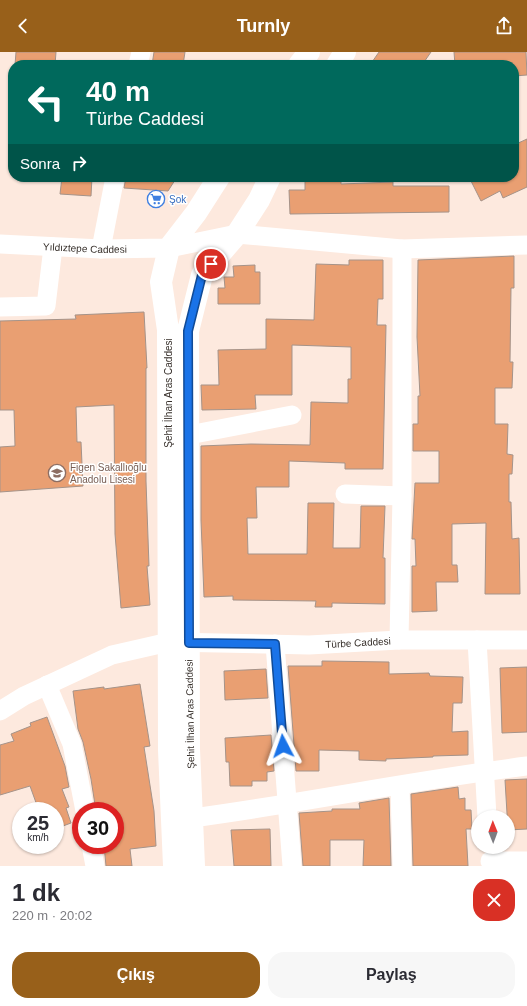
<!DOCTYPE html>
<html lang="tr">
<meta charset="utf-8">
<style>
:root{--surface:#fff;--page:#f7f7f7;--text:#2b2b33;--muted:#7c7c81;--accent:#98601a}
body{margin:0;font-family:Helvetica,sans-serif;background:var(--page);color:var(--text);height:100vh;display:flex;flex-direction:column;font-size:15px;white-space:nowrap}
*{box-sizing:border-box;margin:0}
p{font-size:13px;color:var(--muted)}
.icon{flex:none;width:22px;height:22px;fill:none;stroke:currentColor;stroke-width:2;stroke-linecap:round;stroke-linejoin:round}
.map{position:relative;height:814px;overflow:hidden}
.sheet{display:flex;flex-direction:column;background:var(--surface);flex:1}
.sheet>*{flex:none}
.hud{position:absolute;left:8px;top:8px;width:511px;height:122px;border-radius:16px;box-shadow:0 1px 3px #0004;background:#00695c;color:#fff;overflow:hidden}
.needle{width:26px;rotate:359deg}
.controls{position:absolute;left:471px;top:758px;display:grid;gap:8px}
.controls a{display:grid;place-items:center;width:44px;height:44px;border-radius:50%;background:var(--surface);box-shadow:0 1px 3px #0004;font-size:20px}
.speed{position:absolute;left:12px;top:750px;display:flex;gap:8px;font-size:20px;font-weight:700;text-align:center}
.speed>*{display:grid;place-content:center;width:52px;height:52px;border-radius:50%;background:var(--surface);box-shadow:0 1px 3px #0004;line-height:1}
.speed small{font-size:10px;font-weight:400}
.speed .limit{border:6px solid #d22;background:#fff;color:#111}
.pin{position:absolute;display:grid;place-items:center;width:34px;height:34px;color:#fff;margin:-17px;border:2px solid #fff;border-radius:50%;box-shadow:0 1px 4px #0007}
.me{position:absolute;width:44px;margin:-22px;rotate:356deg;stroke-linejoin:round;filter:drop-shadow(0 0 3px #0008)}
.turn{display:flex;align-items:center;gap:14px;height:84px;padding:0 12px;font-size:18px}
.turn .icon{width:52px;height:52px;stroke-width:2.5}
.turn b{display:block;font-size:28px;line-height:34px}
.then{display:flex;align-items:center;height:38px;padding:0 12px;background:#0003;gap:8px;font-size:15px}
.round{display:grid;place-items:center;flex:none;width:42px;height:42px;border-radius:16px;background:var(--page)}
.head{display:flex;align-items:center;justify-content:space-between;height:68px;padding:0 12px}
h1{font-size:24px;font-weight:800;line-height:30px}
.primary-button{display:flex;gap:8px;margin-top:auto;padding:8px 12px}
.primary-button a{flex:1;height:46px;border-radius:16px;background:var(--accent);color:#fff;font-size:16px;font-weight:800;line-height:46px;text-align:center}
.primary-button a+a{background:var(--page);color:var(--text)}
header{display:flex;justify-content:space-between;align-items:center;height:52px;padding:0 12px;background:var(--accent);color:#fff;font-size:18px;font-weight:800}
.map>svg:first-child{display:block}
.building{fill:#e99f72;stroke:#a59389}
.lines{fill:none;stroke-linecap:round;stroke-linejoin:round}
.minor{stroke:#fff;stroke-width:19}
.secondary{stroke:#fff;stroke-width:22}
.route-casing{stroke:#114b97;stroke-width:10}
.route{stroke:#1a73e8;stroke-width:7}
.labels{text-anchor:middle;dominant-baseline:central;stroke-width:3;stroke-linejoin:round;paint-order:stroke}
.shop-label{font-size:10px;fill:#366cbe;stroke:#fff;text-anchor:start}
.street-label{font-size:10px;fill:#362f2a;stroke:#fff}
.education-label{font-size:10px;fill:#785e54;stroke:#fff;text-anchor:start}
</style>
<header><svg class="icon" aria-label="back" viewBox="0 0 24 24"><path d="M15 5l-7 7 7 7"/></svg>Turnly<svg class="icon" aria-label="share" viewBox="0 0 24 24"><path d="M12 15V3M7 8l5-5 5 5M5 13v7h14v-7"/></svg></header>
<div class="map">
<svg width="527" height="814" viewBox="0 0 527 814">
<rect width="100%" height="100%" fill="#fde9de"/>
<path class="building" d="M16,0H56L55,13H15Z
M154,0H185L183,13H152Z
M379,0H431L422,13H370Z
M454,0H526L527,23L514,24V13H455Z
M527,87V135L503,146L500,139L481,149L469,125H514V93Z
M62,125H92L91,144L60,142Z
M126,125H177L168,139L124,136Z
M305,125H341V132L393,130V134H449V160L290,162L289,138H305Z
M514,204V236H511L510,310H513L512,336H495V372H508L507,402L513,403L512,422H509V450H511L512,487L519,486L520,542H485L486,471L452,472V513H457L458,530H436L437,559L412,560V514H416L415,487H412L415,431H439V399H413V372H418V344H420L417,285L418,208Z
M349,208H383V247H378L377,273H386L383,417H345V411L289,409V435H256L257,466H247L248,502H307L308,451H334L333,496H360L361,454H385L383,506H385V552L332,551V555H315L316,549L233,548V544L204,545L201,468V394L251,392L310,393L311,350L348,351V327H351V295L292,293V343H255L256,357L202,358L201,333H219L218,298L266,297V267L314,268L316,212L349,213Z
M255,213V220H260V252H218V236H225L224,225H234L233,214Z
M144,260L147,316H146V429L149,514H147L150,553L121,556L115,482L114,353L76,355L77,390H81L83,434L0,440V395L15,394L14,358H0V269L76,267L75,263Z
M322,609L389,610V622L429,621L430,624L463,625L462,651H453L452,680L468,679V703L433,704V705L386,707V709L359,708V699L319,698V719H296L288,614H322Z
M527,615V680L502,681L500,616Z
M266,617L268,646L225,648L224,619Z
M140,632L150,694L144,695L154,759L156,794L130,797L132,814H106L104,793H115V759H96L91,727L83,690L78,677L73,639L104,635V637Z
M47,665L65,714L69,735L62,737L69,755L66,756L71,771L55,777V759H39L30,734L0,743V693L14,689L11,682L31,674L30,671Z
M271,683L274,719L267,720V729H252V734H230L229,710H226L225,686Z
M527,727V777L508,778L505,728Z
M458,735L459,747L465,746V758H471L472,777H466L468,814H413L411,742Z
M389,746L391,814H363L364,788H330V814H303L299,761L332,759V757H360L359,751Z
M270,777L271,814H234L231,778Z"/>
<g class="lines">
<g class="minor">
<path d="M138,13L141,0"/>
<path id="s1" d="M0,192L101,197L169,196L237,182L402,197L527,193"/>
<path d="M101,197L115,125"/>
<path d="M0,255L46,254L53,195"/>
<path d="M189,383L292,363"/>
<path d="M345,442L402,444"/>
<path d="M399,588L402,444V197"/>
<path d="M477,588L487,765"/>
<path d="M275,592L292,814"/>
<path d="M47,633L72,692L85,759"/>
<path id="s2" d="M0,659L24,644L112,603L169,590L309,593L399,588H527"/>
<path d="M400,734L402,814"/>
<path d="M192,766C304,751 415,728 527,714"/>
<path d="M91,793L95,814"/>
<path d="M490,809H527"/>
</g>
<path class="secondary" d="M299,13L309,0
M337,13L345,0
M174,814L169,698L168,278L161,230L169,196L196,161L219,125
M194,814L189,697L188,279L202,223L237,182L259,148L270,125"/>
</g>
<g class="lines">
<defs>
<path id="route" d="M211,212L202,223L188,279L189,591L275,592L283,694"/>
</defs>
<use href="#route" class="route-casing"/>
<use href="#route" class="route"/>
</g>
<defs>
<symbol id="supermarket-ring" viewBox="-11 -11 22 22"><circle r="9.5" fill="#fff" stroke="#3f7fe0" stroke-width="1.5"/><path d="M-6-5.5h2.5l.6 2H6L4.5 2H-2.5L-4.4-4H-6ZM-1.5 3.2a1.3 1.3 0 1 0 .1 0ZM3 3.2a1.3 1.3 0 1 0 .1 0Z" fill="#3f7fe0"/></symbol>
<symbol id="school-ring" viewBox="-11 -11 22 22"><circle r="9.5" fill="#fff" stroke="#8d6e63" stroke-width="1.5"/><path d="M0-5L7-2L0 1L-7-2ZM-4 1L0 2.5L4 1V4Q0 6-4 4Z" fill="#8d6e63"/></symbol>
</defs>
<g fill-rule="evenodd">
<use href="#supermarket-ring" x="146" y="137" width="20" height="20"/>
<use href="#school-ring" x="47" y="411" width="20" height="20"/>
</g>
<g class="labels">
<g class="shop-label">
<text x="169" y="147">Şok</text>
</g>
<g class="street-label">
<text stroke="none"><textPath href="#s1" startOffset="85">Yıldıztepe Caddesi</textPath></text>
<text transform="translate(168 341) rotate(-90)">Şehit İlhan Aras Caddesi</text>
<text stroke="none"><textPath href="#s2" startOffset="373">Türbe Caddesi</textPath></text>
<text transform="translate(190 662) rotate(-91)">Şehit İlhan Aras Caddesi</text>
</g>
<g class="education-label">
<text x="70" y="415">Figen Sakallıoğlu<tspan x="70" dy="12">Anadolu Lisesi</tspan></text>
</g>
</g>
</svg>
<div class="controls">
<a><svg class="needle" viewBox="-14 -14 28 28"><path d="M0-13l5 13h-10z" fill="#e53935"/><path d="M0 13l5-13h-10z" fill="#7c7c81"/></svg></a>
</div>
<div class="speed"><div>25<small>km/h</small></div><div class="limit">30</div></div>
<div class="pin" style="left:211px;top:212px;background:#d93025"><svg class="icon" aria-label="arrive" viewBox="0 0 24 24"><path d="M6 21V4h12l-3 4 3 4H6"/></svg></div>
<svg class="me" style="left:283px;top:694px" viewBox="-20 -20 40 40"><path d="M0-17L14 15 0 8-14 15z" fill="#1a73e8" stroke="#fff" stroke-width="4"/></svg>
<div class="hud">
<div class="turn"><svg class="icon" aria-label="left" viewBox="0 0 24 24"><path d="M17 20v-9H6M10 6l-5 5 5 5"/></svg><div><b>40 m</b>Türbe Caddesi</div></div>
<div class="then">Sonra<svg class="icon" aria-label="right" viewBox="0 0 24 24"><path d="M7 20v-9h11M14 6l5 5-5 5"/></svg></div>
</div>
</div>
<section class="sheet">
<div class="head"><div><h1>1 dk</h1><p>220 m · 20:02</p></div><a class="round" style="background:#d93025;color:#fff"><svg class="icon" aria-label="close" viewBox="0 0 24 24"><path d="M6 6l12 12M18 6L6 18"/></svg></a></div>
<div class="primary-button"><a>Çıkış</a><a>Paylaş</a></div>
</section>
